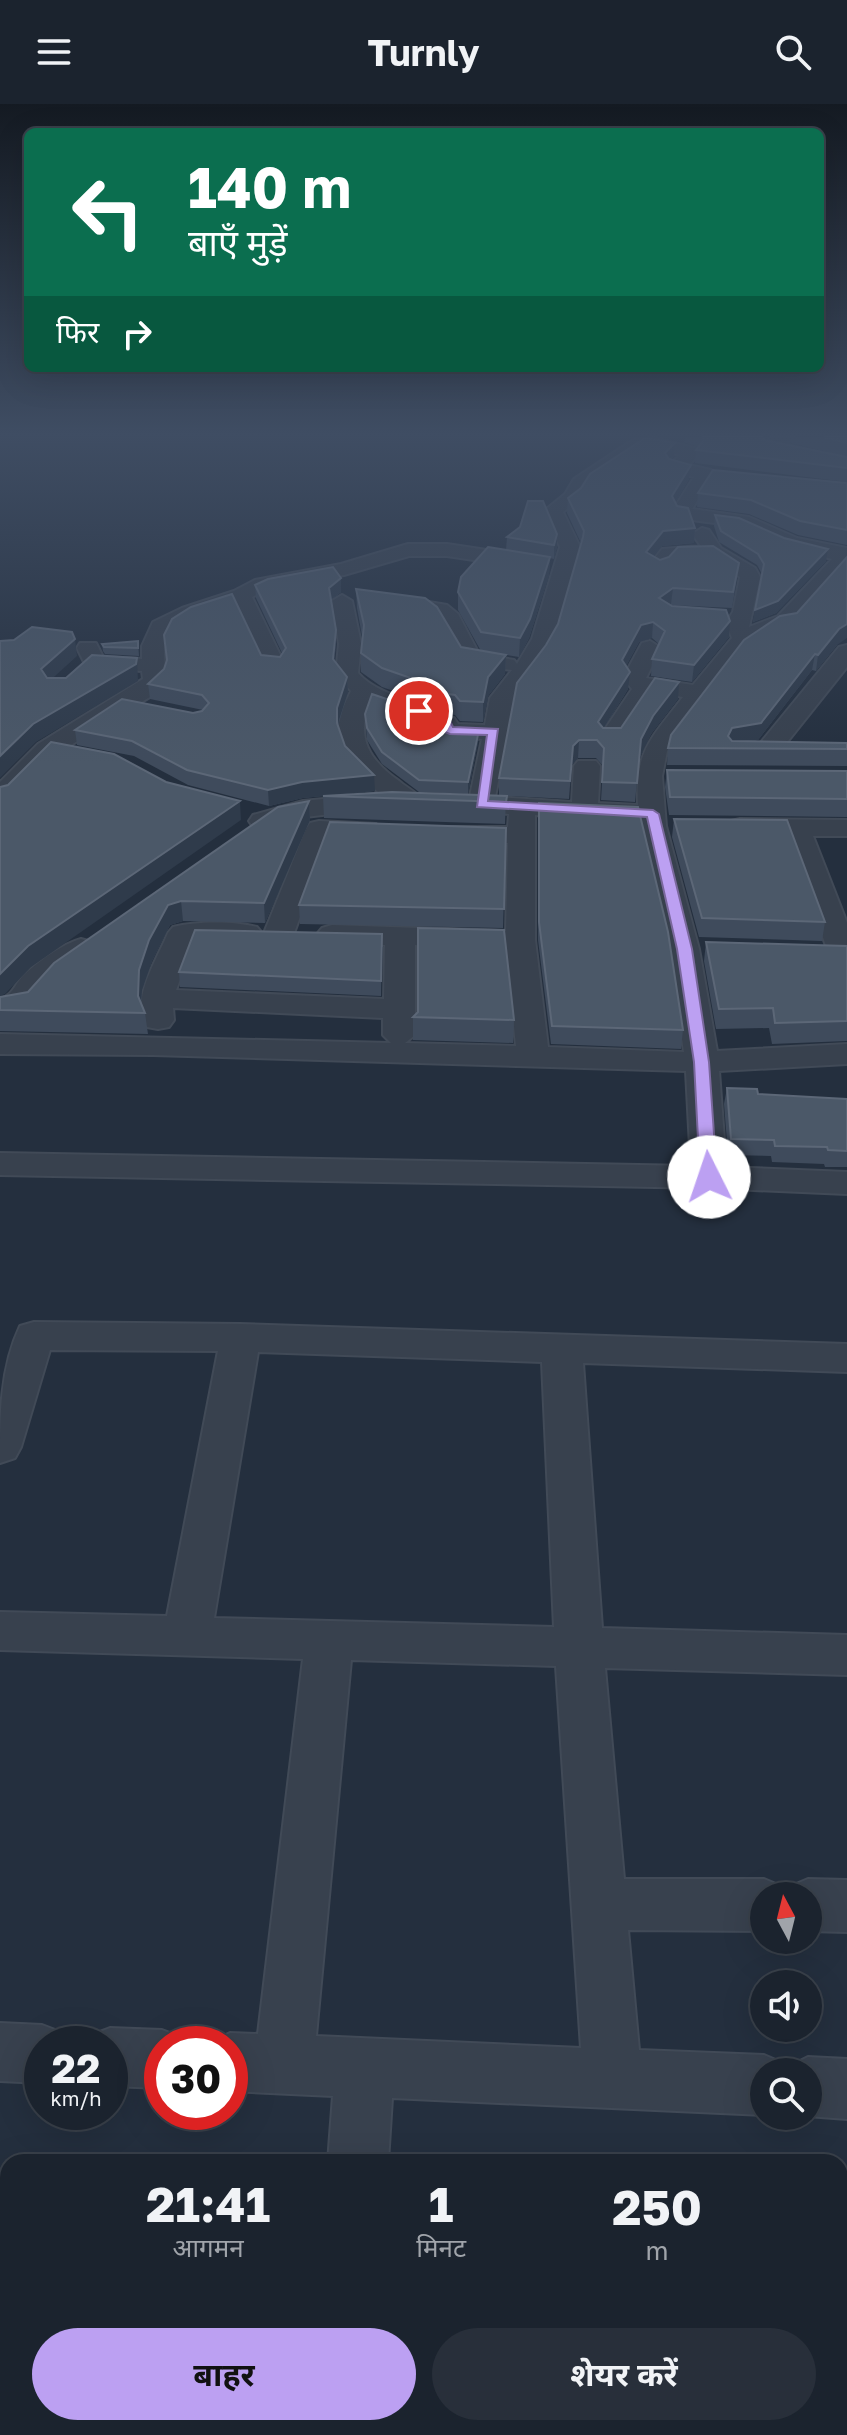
<!DOCTYPE html>
<html lang="hi">
<meta charset="utf-8">
<style>
:root{--surface:#1b232e;--page:#282f3a;--text:#f1f3f6;--muted:#a0a4aa;--line:#39404a;--accent:#bca0f2}
body{margin:0;font-family:"Golos Text","Noto Sans Devanagari",sans-serif;background:var(--page);color:var(--text);height:100vh;display:flex;flex-direction:column;font-size:30px;white-space:nowrap}
*{box-sizing:border-box;margin:0}
p{font-size:26px;color:var(--muted)}
.icon{flex:none;width:44px;height:44px;fill:none;stroke:currentColor;stroke-width:2;stroke-linecap:round;stroke-linejoin:round}
.map{position:relative;flex:1;overflow:hidden}
.sheet{position:absolute;left:0px;top:2050px;width:848px;height:282px;display:flex;flex-direction:column;background:var(--surface);border-radius:24px 24px 0 0;box-shadow:0 8px 32px #0002,0 0 0 2px var(--line)}
.sheet>*{flex:none}
.banner{position:absolute;left:24px;top:24px;width:800px;height:244px;border-radius:12px;box-shadow:0 8px 32px #0002,0 0 0 2px var(--line);background:#0b6e4f;color:#fff;overflow:hidden}
.needle{width:52px;rotate:353deg}
.buttons{position:absolute;left:750px;top:1778px;display:grid;gap:16px}
.buttons a{display:grid;place-items:center;width:72px;height:72px;border-radius:50%;background:var(--surface);box-shadow:0 8px 32px #0002,0 0 0 2px var(--line);font-size:40px}
.speed{position:absolute;left:24px;top:1922px;display:flex;gap:16px;font-size:40px;font-weight:700;text-align:center}
.speed>*{display:grid;place-content:center;width:104px;height:104px;border-radius:50%;background:var(--surface);box-shadow:0 8px 32px #0002,0 0 0 2px var(--line);line-height:1}
.speed small{font-size:20px;font-weight:400}
.speed .limit{border:12px solid #d22;background:#fff;color:#111}
.pin{position:absolute;display:grid;place-items:center;width:68px;height:68px;color:#fff;margin:-34px;border:4px solid #fff;border-radius:50%;box-shadow:0 2px 8px #0007}
.me{position:absolute;width:88px;margin:-44px;rotate:356deg;stroke-linejoin:round;filter:drop-shadow(0 0 6px #0008)}
.turn{display:flex;align-items:center;gap:28px;height:168px;padding:0 32px;font-size:36px}
.turn .icon{width:104px;height:104px;stroke-width:2.5}
.turn b{display:block;font-size:56px;line-height:68px}
.then{display:flex;align-items:center;height:76px;padding:0 32px;background:#0003;gap:16px;font-size:30px}
.eta{display:flex;justify-content:space-evenly;align-items:center;height:136px;text-align:center}
.eta b{font-size:48px;font-weight:700;line-height:56px}
.action{display:flex;gap:16px;margin-top:auto;padding:16px 32px}
.action a{flex:1;height:92px;border-radius:48px;background:var(--accent);color:#111;font-size:32px;font-weight:700;line-height:92px;text-align:center}
.action a+a{background:var(--page);color:var(--text)}
header{display:flex;justify-content:space-between;align-items:center;height:104px;padding:0 32px;background:var(--surface);font-size:36px;font-weight:700}
.map>svg:first-child{display:block}
.lines{fill:none;stroke-linecap:round;stroke-linejoin:round}
.minor-casing{stroke:#414a57;stroke-width:4}
.minor{fill:#38414e;fill-rule:evenodd}
.wall{fill:#3f4b5c}
.shaded-wall{fill:#2f3b4b}
.building{fill:#4b5868;stroke:#5c6777;stroke-width:2}
.route{fill:#bca0f2;stroke:#7a689d;stroke-width:2}
</style>
<header><svg class="icon" aria-label="menu" viewBox="0 0 24 24"><path d="M4 6h16M4 12h16M4 18h16"/></svg>Turnly<svg class="icon" aria-label="search" viewBox="0 0 24 24"><circle cx="10" cy="10" r="6"/><path d="M15 15l6 6"/></svg></header>
<div class="map">
<svg width="847" height="2331" viewBox="0 0 847 2331">
<rect width="100%" height="100%" fill="#242f3e"/>
<g class="lines">
<defs>
<path id="minor" d="M772,333H793L784,340L847,355V365L763,346L761,342Z
M654,334L698,345L700,349L689,361L711,366L714,370L692,405L749,413L797,434L847,444V462L793,522L777,525L740,550L667,647L662,672L666,722L699,845L717,947L847,940V960L719,967L726,1063L847,1068V1090L709,1084L0,1071V1049L691,1062L686,967L153,951L0,950V930L391,939L383,931V914L173,904L174,916L169,923L158,925L147,923C129,897 158,854 168,829L173,823C197,817 233,817 257,823L262,829L257,835L194,838L176,886L384,895L385,841L322,836L317,830L322,824L332,821L506,827L508,739L443,735L439,729L443,723H508L509,710L447,705L443,699L447,693L470,692L482,635L441,632L434,625L414,621L409,611L370,598C355,633 369,656 399,677C407,684 417,688 423,697L419,703C390,710 340,658 338,629C337,614 345,600 351,587L336,570L339,540L332,497L342,491L352,497L361,540L358,569C375,588 403,594 427,602L432,610L454,614L458,620L485,621L490,594L512,566L463,561L438,514L380,501L377,497L387,491L447,501L458,510L479,550L514,556L517,560L532,535L560,443L544,407L565,390L574,375L633,336ZM654,344L680,351L667,363L670,367L694,373L673,406L676,414L738,422L783,442L832,455L778,512L749,523L760,473L755,464L721,444L709,426L702,424L692,430L701,442L662,445L648,463L651,467H665L675,455L710,454L740,473L733,508L726,519L732,534L693,581L646,574L661,544L650,537L642,539L623,574L632,585L599,634L602,639H620L652,588L683,593C651,635 635,646 638,701L598,699L600,662L596,657H578L574,662L572,698L495,693L514,595L543,556L554,535L579,448L580,443L563,408L578,397L587,382L643,345ZM535,711L639,717L669,845L684,948L548,943L535,836ZM415,841L506,844L516,942L405,939L415,931Z
M408,440H447L534,453L544,459L534,465L447,452H409L344,471L268,485L252,493L284,559L273,566L262,559L235,500C207,509 163,516 164,551C165,566 166,576 158,588L56,650L9,698L0,701V678L38,640L143,575L142,567L87,564L77,544L80,539H96L103,553L142,555V542L153,518L182,504L234,487L255,476L341,460Z
M847,541V563L776,652H758L755,647L758,642L839,543Z
M374,690L383,692L387,698L383,704L305,713L262,725L253,723L249,717L253,711L303,697Z
M740,715L847,716V732H813L847,819V858L833,856L829,850L786,731L731,729L727,723L731,717Z
M319,717L376,720L380,726L376,732L329,733L294,829L289,835L279,838L269,835L264,829L306,725L310,719Z
M81,835L92,838L96,844L92,850L45,885L29,907L0,913V895C12,892 14,882 22,873C36,859 62,840 81,835Z
M34,1218L240,1220L847,1240V1268L583,1259L602,1524L847,1531V1571L605,1564L624,1775H764L783,1783L786,1789L789,1783L808,1775L847,1776V1828L808,1827V1792H764V1827L628,1826L639,1946L764,1951L785,1960L786,1964L808,1953L847,1955V2015L807,2012L808,1968H764V2011L392,1994L388,2058H328L333,1992L230,1987V1940H208L230,1929L258,1930L303,1555L0,1546V1508L167,1512L218,1247L50,1246L21,1343L15,1354L0,1359C0,1312 0,1264 20,1222ZM258,1248L542,1258L554,1523L214,1514ZM351,1556L556,1562L581,1944L316,1932Z
M0,1919L42,1921L63,1929L67,1940H42V1979L0,1977Z
M110,1924L162,1926L183,1934L185,1940H162V1984L110,1982V1940H86L89,1932Z
M307,2324H375L374,2331H306Z"/>
</defs>
<use href="#minor" class="minor-casing"/>
<use href="#minor" class="minor"/>
</g>
<path class="wall" d="M685,333H768L765,336L847,353V378L695,359L696,346L699,343L684,338Z
M791,333H847V353L791,339Z
M675,339L674,352L671,355L689,375L675,399L695,424L694,439L662,442L654,452L660,456L737,474L732,504L670,501L729,533L692,578L651,572L652,555L659,540L652,534L639,538L626,562L628,585L604,624H621L678,595L651,630L640,653L635,698L601,696L603,662L596,654H578L572,660L569,695L506,692L505,720L324,714L323,692L499,691V674L546,541L558,520L581,439L567,409L568,394Z
M847,379V441L798,431L749,410L697,403L698,389Z
M715,411L826,457L776,509L753,518L762,470L757,461L719,438L714,422Z
M520,423L557,443L554,455L550,454L549,471L529,534L519,553L500,550L506,551L505,570L488,592L483,618L460,617L455,611L434,607L428,599L382,583L361,568V549L362,532L357,504L356,485L461,543L481,547L458,506V488L506,446L507,433Z
M255,481L341,488L331,496L336,540L334,558L347,573L348,588L338,622L345,642L375,687L303,694L269,702L188,681L134,652L77,641L75,626L193,609L203,606L150,595L148,580L261,551L280,553L282,549L256,494Z
M744,536L837,541L816,567L812,566L758,636L753,637L847,639V662L667,661L668,644Z
M138,537L139,552L105,550L103,547L102,540Z
M365,610L411,611L478,638L468,690L419,688L382,660L367,636Z
M667,666L847,667V713L669,711L665,683Z
M309,697L310,716L265,819L183,817L170,821L152,857L142,886L141,900L145,909L148,930L0,927V893L28,888Z
M539,699L683,926L681,945L551,940L538,836Z
M674,715L825,818L822,837L699,833L672,733Z
M506,724L503,824L300,820L299,801Z
M382,830L381,892L180,883L179,868Z
M706,838L847,842V937L772,940L769,924L716,925L704,857Z
M413,913L514,916L513,939L413,936Z
M727,984L758,990L847,995V1063H825L824,1060L772,1058L771,1052L728,1051L724,1000Z"/>
<path class="shaded-wall" d="M675,339L674,352L664,363L665,349Z
M691,361L689,375L670,407L672,392Z
M695,424L694,439L662,442L645,464L646,448L663,427Z
M557,430V443L554,455V441Z
M828,445L826,457L776,509L753,518L755,506Z
M550,453L549,471L529,534L519,553L520,534Z
M341,474V488L329,497V484Z
M673,484L671,500L657,510L659,494Z
M730,517L729,533L692,578L694,561Z
M653,518L652,534L639,538L620,573L622,556L641,521Z
M847,520V534L837,541L816,567L818,551L839,525Z
M336,526V540L333,570V555Z
M75,535L77,552L44,582L41,565Z
M815,550L812,566L758,636L729,640L728,632L732,624Z
M506,551L505,570L488,592L483,618V598L488,573Z
M137,554L138,577L36,638L0,674V652L33,620Z
M630,568L628,585L596,636L598,618Z
M347,573L348,588L338,619L337,634V604Z
M679,578L678,595L651,630L640,653L635,698L641,635L653,612Z
M479,626L478,638L468,690V678Z
M579,636L578,654L572,660L569,695L573,642Z
M374,671L375,687L303,694L269,702L268,686L302,678Z
M240,697L241,716L31,863L5,890L0,892V870L28,842Z
M309,697L310,716L265,819L264,799Z
M181,797L183,817L170,821L152,857L142,886L140,909L138,892L139,866L149,836L168,801Z"/>
<path class="building" d="M703,333H762L764,336L847,353V364L696,346L704,336Z
M824,333H847V339Z
M645,334L675,339L665,349L669,355L691,361L672,392L677,402L688,404L695,424L663,427L646,448L660,456L669,453L678,443L713,442L739,459L733,488L673,484L659,494L672,502L726,506L730,517L694,561L652,555L665,527L653,518L641,521L622,556L630,568L598,618L603,624H621L655,574L679,578L653,612L641,635L637,679L602,678L604,644L597,636H579L573,642L570,677L499,674L517,579L546,541L558,520L583,433L584,427L568,394L581,384L590,370Z
M713,366L847,379V426L800,417L751,396L698,389Z
M528,397H543L557,430L554,441L507,433L520,423Z
M715,411L739,414L784,434L828,445L778,497L755,506L764,460L758,450L721,427Z
M488,443L550,453L530,515L520,534L481,528L458,488L461,473Z
M847,453V520L839,525L818,551L815,550L761,619L732,624L728,632L732,637L847,639V645L668,644L671,631L744,536L780,512L797,509Z
M333,463L341,474L329,484L336,526L333,555L347,573L337,604V619L345,642L374,671L302,678L268,686L187,666L132,637L75,626L122,595L193,609L202,607L209,599L202,591L148,580L164,565L167,556L164,531L172,515L191,503L232,490L261,551L280,553L286,544L255,481L268,475Z
M356,485L425,494L437,503L461,543L506,551L488,573L483,598L460,597L455,591L434,588L428,580L382,564L361,549L364,521Z
M32,523L72,528L75,535L41,565L47,574H66L92,551L137,554L136,560L33,620L0,652V537L14,536Z
M138,537V544L104,543L102,540Z
M372,590L407,602L411,611L433,616L441,623L479,626L468,678L419,676L382,648L367,624L365,610Z
M51,638L114,650L166,678L240,697L28,842L0,870V683L8,681Z
M667,666L847,667V695L670,693Z
M392,688L507,692L506,698L323,692Z
M309,697L264,799L181,797L168,801L149,836L139,866L138,892L145,909L0,906V893L28,888L54,859L278,703Z
M539,699L638,703L668,828L683,926L552,922L539,818Z
M674,715L787,716L825,818L702,814Z
M330,718L506,724L504,805L299,801Z
M418,824L504,826L514,916L413,913L418,908Z
M195,826L382,830L381,877L179,868Z
M706,838L847,842V917L775,919L773,904L719,905Z
M727,984L757,985L758,990L847,995V1047L828,1046L827,1043L775,1042L774,1036L731,1035Z"/>
<linearGradient id="sky" x2="0" y2="1"><stop stop-color="#141a22"/><stop offset="0.5" stop-color="#3f4d63"/><stop offset="1" stop-color="#3f4d63" stop-opacity="0"/></linearGradient>
<rect width="847" height="660" fill="url(#sky)"/>
<path class="route" d="M419,603L423,604L427,613L450,617L453,623L498,625L488,697L653,706L659,710L692,845L709,958L717,1073L715,1077L709,1079L700,1073L694,958L677,845L647,713L477,703L487,631L450,630L442,627L440,622L418,618L413,607Z"/>
</svg>
<div class="buttons">
<a><svg class="needle" viewBox="-14 -14 28 28"><path d="M0-13l5 13h-10z" fill="#e53935"/><path d="M0 13l5-13h-10z" fill="#a0a4aa"/></svg></a>
<a><svg class="icon" aria-label="sound" viewBox="0 0 24 24"><path d="M4 9h4l5-4v14l-5-4H4zM17 9q2 3 0 6"/></svg></a>
<a><svg class="icon" aria-label="search" viewBox="0 0 24 24"><circle cx="10" cy="10" r="6"/><path d="M15 15l6 6"/></svg></a>
</div>
<div class="speed"><div>22<small>km/h</small></div><div class="limit">30</div></div>
<div class="pin" style="left:419px;top:607px;background:#d93025"><svg class="icon" aria-label="arrive" viewBox="0 0 24 24"><path d="M6 21V4h12l-3 4 3 4H6"/></svg></div>
<svg class="me" style="left:709px;top:1073px" viewBox="-20 -20 40 40"><circle r="19" fill="#fff"/><path d="M0-13L10 11 0 6-10 11z" fill="#bca0f2"/></svg>
<div class="banner">
<div class="turn"><svg class="icon" aria-label="left" viewBox="0 0 24 24"><path d="M17 20v-9H6M10 6l-5 5 5 5"/></svg><div><b>140 m</b>बाएँ मुड़ें</div></div>
<div class="then">फिर<svg class="icon" aria-label="right" viewBox="0 0 24 24"><path d="M7 20v-9h11M14 6l5 5-5 5"/></svg></div>
</div>
<section class="sheet">
<div class="eta">
<div><b>21:41</b><p>आगमन</p></div>
<div><b>1</b><p>मिनट</p></div>
<div><b>250</b><p>m</p></div>
</div>
<div class="action"><a>बाहर</a><a>शेयर करें</a></div>
</section>
</div>
